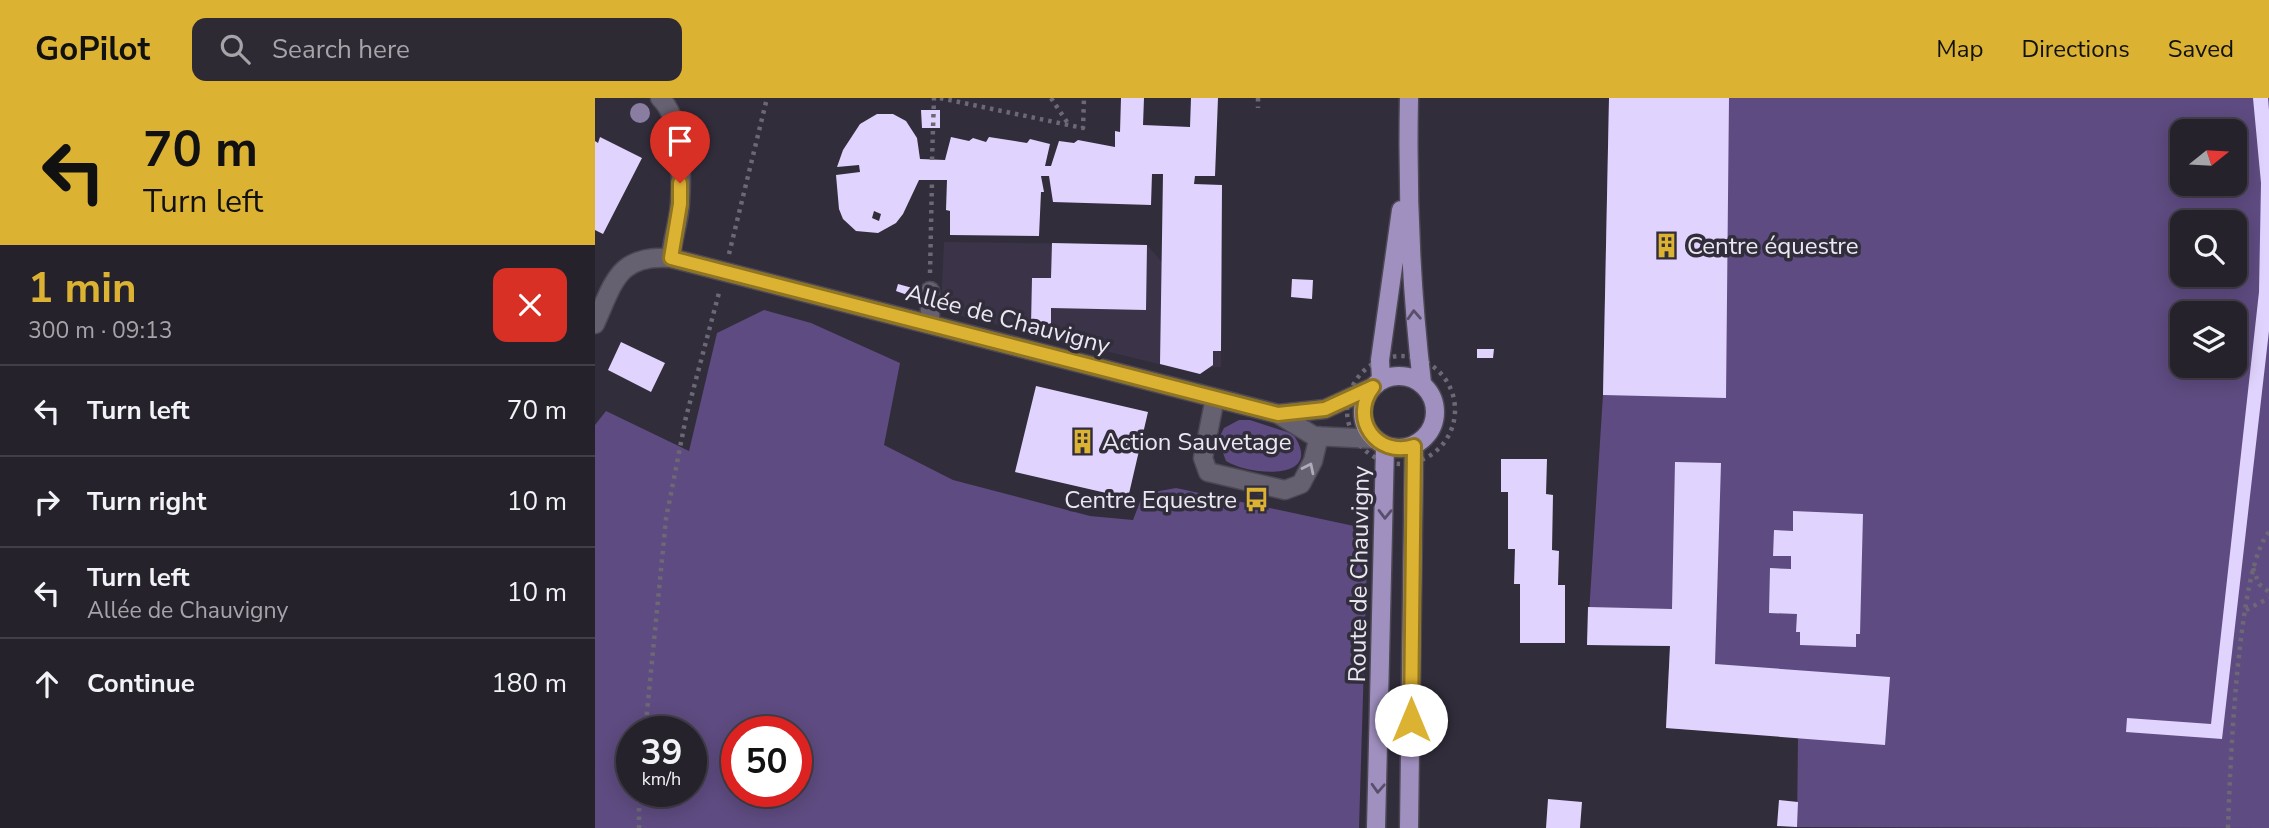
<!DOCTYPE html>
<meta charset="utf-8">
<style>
:root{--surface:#26222c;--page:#2e2a34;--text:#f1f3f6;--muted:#a4a4a9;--line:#423f48;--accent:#dcb233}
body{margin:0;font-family:"Nunito Sans",sans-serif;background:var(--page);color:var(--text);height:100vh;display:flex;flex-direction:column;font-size:26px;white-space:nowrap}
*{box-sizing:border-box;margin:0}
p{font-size:23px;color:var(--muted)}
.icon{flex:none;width:38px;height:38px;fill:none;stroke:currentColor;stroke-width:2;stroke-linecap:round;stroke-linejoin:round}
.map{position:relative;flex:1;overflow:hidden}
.drawer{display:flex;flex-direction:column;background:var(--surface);width:595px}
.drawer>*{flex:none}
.hud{background:#dcb233;color:#111;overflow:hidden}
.needle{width:46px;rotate:72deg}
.buttons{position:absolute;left:1575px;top:21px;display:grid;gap:14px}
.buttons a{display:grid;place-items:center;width:77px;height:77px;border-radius:14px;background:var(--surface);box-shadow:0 4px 18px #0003,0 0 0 2px var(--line);font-size:35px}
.speed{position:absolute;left:21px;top:618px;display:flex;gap:14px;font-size:35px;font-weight:700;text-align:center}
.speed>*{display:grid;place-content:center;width:91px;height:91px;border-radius:50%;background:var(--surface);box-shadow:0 4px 18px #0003,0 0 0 2px var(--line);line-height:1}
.speed small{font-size:18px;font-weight:400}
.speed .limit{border:10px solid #d22;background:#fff;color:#111}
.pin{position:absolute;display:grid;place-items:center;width:60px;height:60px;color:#fff;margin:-72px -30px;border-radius:50% 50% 50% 0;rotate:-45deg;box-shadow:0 0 7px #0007}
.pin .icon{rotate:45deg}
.me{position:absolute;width:77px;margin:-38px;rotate:0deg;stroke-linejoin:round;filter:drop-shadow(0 0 5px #0008)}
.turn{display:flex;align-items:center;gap:24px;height:147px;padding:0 28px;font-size:32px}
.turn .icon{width:91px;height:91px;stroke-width:2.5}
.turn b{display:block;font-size:49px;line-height:60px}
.round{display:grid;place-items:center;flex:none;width:74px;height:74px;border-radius:14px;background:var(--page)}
.headline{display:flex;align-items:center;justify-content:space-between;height:119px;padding:0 28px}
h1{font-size:42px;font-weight:700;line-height:52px;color:var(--accent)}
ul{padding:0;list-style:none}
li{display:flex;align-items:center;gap:21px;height:91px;padding:0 28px;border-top:2px solid var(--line)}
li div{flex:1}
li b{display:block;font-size:26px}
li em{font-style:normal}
header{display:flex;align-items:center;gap:42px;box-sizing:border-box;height:98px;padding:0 35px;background:var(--accent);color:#111}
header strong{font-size:33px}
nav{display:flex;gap:38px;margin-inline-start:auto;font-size:24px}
.search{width:490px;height:63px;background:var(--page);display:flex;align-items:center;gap:18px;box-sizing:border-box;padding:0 24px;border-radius:14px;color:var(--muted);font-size:26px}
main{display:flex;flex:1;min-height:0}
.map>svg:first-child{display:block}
.built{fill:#3b3449}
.green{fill:#5e4b81;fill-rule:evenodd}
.building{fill:#e0d3fd;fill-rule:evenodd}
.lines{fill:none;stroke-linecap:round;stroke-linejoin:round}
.minor-casing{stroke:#4c4854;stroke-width:21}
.major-casing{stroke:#4c4854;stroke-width:21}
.path{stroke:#6c6875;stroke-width:4.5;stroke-dasharray:3.5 5;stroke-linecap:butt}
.minor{stroke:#666171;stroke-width:18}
.major{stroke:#a090c0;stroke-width:18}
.tree{fill:#897da1}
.oneway{stroke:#58506a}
.oneway2{stroke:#afabb8}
.route-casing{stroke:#8f7421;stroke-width:18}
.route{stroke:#dcb233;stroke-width:12}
.labels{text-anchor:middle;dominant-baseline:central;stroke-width:7;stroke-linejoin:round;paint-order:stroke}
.poi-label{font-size:24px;fill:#ebe8f2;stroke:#322d3b;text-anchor:start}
.street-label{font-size:24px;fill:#ebe8f2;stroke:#322d3b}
</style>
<header>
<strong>GoPilot</strong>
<div class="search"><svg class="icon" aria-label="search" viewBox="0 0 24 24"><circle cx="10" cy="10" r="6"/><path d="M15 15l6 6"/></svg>Search here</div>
<nav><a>Map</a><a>Directions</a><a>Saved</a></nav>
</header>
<main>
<section class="drawer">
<div class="hud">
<div class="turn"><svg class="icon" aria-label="left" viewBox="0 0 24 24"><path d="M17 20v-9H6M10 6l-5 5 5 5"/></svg><div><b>70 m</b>Turn left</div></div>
</div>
<div class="headline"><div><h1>1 min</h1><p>300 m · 09:13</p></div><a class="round" style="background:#d93025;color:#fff"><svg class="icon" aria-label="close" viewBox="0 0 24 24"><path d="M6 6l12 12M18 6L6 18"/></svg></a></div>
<ul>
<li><svg class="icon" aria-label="left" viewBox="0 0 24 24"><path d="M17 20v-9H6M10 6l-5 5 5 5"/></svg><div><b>Turn left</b></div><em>70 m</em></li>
<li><svg class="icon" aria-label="right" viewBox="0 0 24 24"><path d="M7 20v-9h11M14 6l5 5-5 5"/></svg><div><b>Turn right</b></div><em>10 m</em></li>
<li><svg class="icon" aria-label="left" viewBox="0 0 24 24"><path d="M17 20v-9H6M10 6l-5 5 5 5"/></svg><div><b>Turn left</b><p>Allée de Chauvigny</p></div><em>10 m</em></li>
<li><svg class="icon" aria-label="ahead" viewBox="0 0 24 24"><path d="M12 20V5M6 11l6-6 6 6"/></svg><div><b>Continue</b></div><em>180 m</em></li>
</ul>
</section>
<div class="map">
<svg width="1674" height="730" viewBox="0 0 1674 730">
<rect width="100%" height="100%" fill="#322d3b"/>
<path class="built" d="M349,144L552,147L567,164H627L626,269H616L605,276L346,213Z"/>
<path class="green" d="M1014,0H1674V730L1202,729L1203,639L1071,630L1075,548L992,547L1008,297ZM1587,33H1640V86H1587ZM1587,124H1640V177H1587ZM1587,215H1640V268H1587Z
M169,212L216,225L305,265L289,347L358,382L495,418L538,422L548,396L581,390L773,431L764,730H0V327L11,313L94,353L122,235ZM37,634H96V693H37ZM142,634H201V693H142Z
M644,322H655L698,336C731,384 655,378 631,363L623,342L629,330Z"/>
<path class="building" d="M526,0H549L548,27L595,29L596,0H623L620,78H600L599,86L627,87L626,253H618V267L605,276L565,266L568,76H557L556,107L458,104L454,78H446L449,94H446L444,138L355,137V113L351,112L352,82H324L308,116L301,125L283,135L261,133L248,121L244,111L241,77L265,74L264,67L242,69L248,52L265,26L282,16H298L311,23L322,40L325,61L350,62L356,39L374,43L378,40L391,44L394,39L432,45L435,41L455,46L450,68H456L464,43L479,45L483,42L520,49V33L525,34ZM279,113L286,116L284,123L277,120Z
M1014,0H1134L1131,300L1008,297Z
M1658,0H1673L1674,12V233L1627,641L1531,634L1532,620L1616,626L1664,194L1666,85Z
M326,12H345V30H327Z
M5,39L47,60L8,136L0,132V43L3,45Z
M457,145L552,147L551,212L456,210V227H436L437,180H456Z
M697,181L718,182L717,201L696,199Z
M303,186L321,191L318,199L301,193Z
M26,244L70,265L56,294L13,272Z
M882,251H899L898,260H882Z
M441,288L553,314L533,400L420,374Z
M906,361H952L951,396L958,397L957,452L964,453L963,487H970V545H925V486H919L920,451H913V394H906Z
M1080,364L1126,365L1120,566L1295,579L1290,647L1071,630L1075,548L992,547L993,509L1077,511Z
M1198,413L1268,416L1265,536H1261V549L1205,547V534H1201L1202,516L1174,515L1175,470L1196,471V458H1178L1179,432L1198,433Z
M953,701L987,704L985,730H951Z
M1184,702L1203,704L1202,729L1182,728Z"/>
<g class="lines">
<defs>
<path id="minor" d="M65,0C87,20 87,76 85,105C84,124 77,141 76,160
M0,226C19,184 23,156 76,160L683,316L730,311L778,289
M335,226V193
M620,300L608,360L613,374L690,392L706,386L718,363L724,338
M683,316L719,338L780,341"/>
<path id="major" d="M814,0C812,95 816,191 827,285
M768 314a36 36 0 1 1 72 0a36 36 0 1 1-72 0Z
M786,283L785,262L806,112
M781,730L790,348
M814,730L819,348"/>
</defs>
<use href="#minor" class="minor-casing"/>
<use href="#major" class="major-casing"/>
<path class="path" d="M345,0L488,30L489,0
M456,0L474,27
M663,0V10
M337,62L339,0
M134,156L172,0
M335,175L337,82
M752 312a54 54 0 1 1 108 0a54 54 0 1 1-108 0Z
M1658,470L1664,486L1674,494
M1651,512L1674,500
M50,634L71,421L91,319L125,191
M44,693V730
M1633,730C1635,674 1642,470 1674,434"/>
<use href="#minor" class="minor"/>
<use href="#major" class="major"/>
</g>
<circle class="tree" cx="45" cy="15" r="10"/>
<defs><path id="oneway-chevron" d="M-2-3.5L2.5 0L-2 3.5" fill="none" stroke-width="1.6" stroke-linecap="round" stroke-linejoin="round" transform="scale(1.75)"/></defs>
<g class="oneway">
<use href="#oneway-chevron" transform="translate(819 217) rotate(-93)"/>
<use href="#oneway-chevron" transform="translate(790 416) rotate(91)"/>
<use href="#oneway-chevron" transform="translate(783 690) rotate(93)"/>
</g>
<use class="oneway2" href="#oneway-chevron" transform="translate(714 370) rotate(-64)"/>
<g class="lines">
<defs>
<path id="route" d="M85,85V106L76,160L683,316L730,311L778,289C754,320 781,360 819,348L816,622"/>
</defs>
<use href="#route" class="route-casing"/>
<use href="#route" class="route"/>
</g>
<defs>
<symbol id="building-bare" viewBox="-9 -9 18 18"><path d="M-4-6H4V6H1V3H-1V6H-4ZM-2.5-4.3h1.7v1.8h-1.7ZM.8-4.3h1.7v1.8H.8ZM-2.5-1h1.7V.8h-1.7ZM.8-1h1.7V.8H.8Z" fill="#dcb233" stroke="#322d3b" stroke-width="2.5" paint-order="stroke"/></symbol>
<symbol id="bus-bare" viewBox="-9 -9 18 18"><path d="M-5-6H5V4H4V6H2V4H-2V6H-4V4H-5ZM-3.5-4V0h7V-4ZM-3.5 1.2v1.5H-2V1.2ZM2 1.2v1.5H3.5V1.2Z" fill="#dcb233" stroke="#322d3b" stroke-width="2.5" paint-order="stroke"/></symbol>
</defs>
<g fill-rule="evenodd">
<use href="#building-bare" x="1054" y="130" width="35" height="35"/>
<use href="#building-bare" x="470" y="326" width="35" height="35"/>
<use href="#bus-bare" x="644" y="384" width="35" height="35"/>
</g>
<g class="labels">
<g class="poi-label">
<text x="1092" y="148">Centre équestre</text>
<text x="507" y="344">Action Sauvetage</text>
<text x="642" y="402" text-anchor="end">Centre Equestre</text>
</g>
<g class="street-label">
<text transform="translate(413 221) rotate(15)">Allée de Chauvigny</text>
<text transform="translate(764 476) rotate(-89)">Route de Chauvigny</text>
</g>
</g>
</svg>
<div class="buttons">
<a><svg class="needle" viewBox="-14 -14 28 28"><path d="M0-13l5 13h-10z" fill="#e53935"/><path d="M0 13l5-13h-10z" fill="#a4a4a9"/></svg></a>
<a><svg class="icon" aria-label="search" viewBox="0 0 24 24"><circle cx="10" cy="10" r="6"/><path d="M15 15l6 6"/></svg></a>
<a><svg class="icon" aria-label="layers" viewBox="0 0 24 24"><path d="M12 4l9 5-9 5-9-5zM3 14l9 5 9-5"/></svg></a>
</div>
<div class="speed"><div>39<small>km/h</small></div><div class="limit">50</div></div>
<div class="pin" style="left:85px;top:85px;background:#d93025"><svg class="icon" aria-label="arrive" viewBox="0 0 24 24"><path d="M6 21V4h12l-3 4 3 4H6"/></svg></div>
<svg class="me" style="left:816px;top:622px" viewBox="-20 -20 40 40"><circle r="19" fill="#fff"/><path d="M0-13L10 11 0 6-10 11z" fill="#dcb233"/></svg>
</div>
</main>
